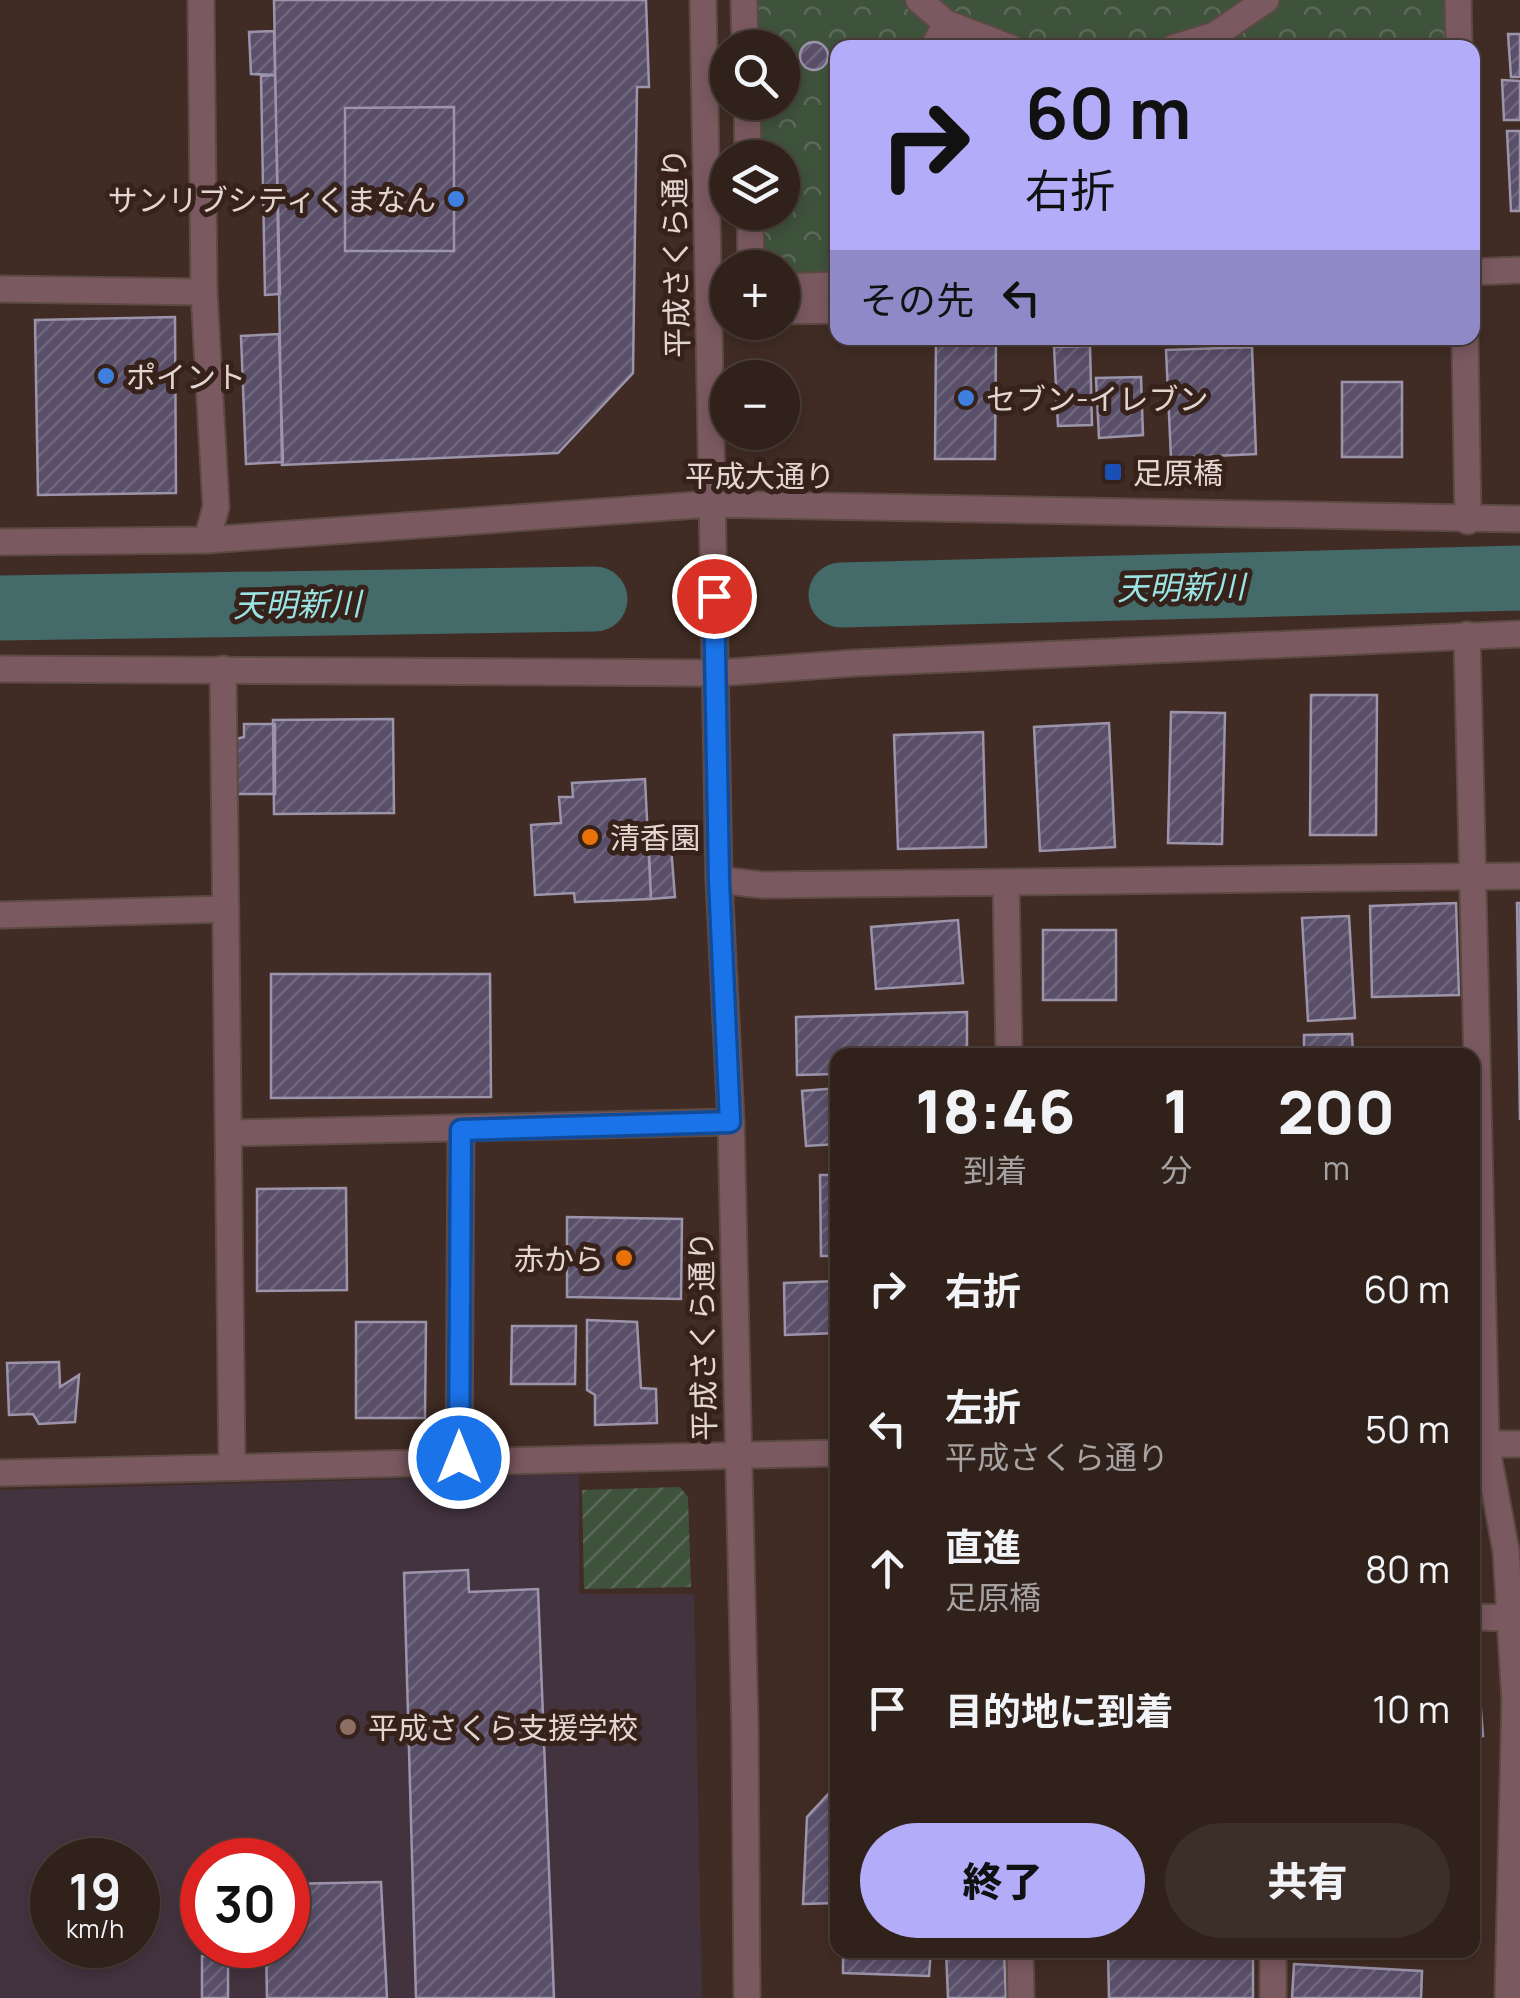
<!DOCTYPE html>
<html lang="ja">
<meta charset="utf-8">
<style>
:root{--surface:#30211b;--page:#3c2e28;--text:#f1f3f6;--muted:#a8a3a3;--line:#4b3e3a;--accent:#b3adf9}
body{margin:0;font-family:Manrope,"Noto Sans JP",sans-serif;background:var(--page);color:var(--text);height:100vh;display:flex;flex-direction:column;font-size:38px;white-space:nowrap}
*{box-sizing:border-box;margin:0}
p{font-size:32px;color:var(--muted)}
.icon{flex:none;width:55px;height:55px;fill:none;stroke:currentColor;stroke-width:2;stroke-linecap:round;stroke-linejoin:round}
.map{position:relative;flex:1;overflow:hidden}
.details{position:absolute;left:830px;top:1048px;width:650px;height:910px;display:flex;flex-direction:column;background:var(--surface);border-radius:20px;box-shadow:0 5px 15px #0003,0 0 0 2px var(--line)}
.details>*{flex:none}
.guide{position:absolute;left:830px;top:40px;width:650px;height:305px;border-radius:20px;box-shadow:0 5px 15px #0003,0 0 0 2px var(--line);background:#b3adf9;color:#111;overflow:hidden}
.fabs{position:absolute;left:710px;top:30px;display:grid;gap:20px}
.fabs a{display:grid;place-items:center;width:90px;height:90px;border-radius:50%;background:var(--surface);box-shadow:0 5px 15px #0003,0 0 0 2px var(--line);font-size:50px}
.speed{position:absolute;left:30px;top:1838px;display:flex;gap:20px;font-size:50px;font-weight:700;text-align:center}
.speed>*{display:grid;place-content:center;width:130px;height:130px;border-radius:50%;background:var(--surface);box-shadow:0 5px 15px #0003,0 0 0 2px var(--line);line-height:1}
.speed small{font-size:25px;font-weight:400}
.speed .limit{border:15px solid #d22;background:#fff;color:#111}
.pin{position:absolute;display:grid;place-items:center;width:85px;height:85px;color:#fff;margin:-42px;border:5px solid #fff;border-radius:50%;box-shadow:0 2px 10px #0007}
.me{position:absolute;width:110px;margin:-55px;rotate:0deg;stroke-linejoin:round;filter:drop-shadow(0 0 8px #0008)}
.turn{display:flex;align-items:center;gap:35px;height:210px;padding:0 30px;font-size:45px}
.turn .icon{width:130px;height:130px;stroke-width:2.5}
.turn b{display:block;font-size:70px;line-height:85px}
.then{display:flex;align-items:center;height:95px;padding:0 30px;background:#0003;gap:20px;font-size:38px}
.eta{display:flex;justify-content:space-evenly;align-items:center;height:170px;text-align:center}
.eta b{font-size:60px;font-weight:800;line-height:70px}
.cta{display:flex;gap:20px;margin-top:auto;padding:20px 30px}
.cta a{flex:1;height:115px;border-radius:60px;background:var(--accent);color:#111;font-size:40px;font-weight:800;line-height:115px;text-align:center}
.cta a+a{background:var(--page);color:var(--text)}
ul{padding:0;list-style:none}
li{display:flex;align-items:center;gap:30px;height:140px;padding:0 30px}
li div{flex:1}
li b{display:block;font-size:38px}
li em{font-style:normal}
.map>svg:first-child{display:block}
.education{fill:#43333f;fill-rule:evenodd}
.park{fill:url(#park-crowns)}
.garden{fill:url(#garden-furrows)}
.lines{fill:none;stroke-linecap:round;stroke-linejoin:round}
.river{stroke:#446a6a;stroke-width:65}
.building{fill:url(#building-hatch);stroke:#9c94aa;stroke-width:2.5}
.pedestrian-casing{stroke:#5d4a43;stroke-width:29}
.minor-casing{stroke:#5d4a43;stroke-width:29}
.tertiary-casing{stroke:#5d4a43;stroke-width:29}
.pedestrian{stroke:#7b5961;stroke-width:25}
.minor{stroke:#7b5961;stroke-width:25}
.tertiary{stroke:#7b5961;stroke-width:25}
.route-casing{stroke:#114b97;stroke-width:25}
.route{stroke:#1a73e8;stroke-width:18}
.shop-dot{fill:#3f7fe0;stroke:#36221b;stroke-width:4}
.transit-dot{fill:#1a4fb4;stroke:#36221b;stroke-width:4}
.food-dot{fill:#e8710a;stroke:#36221b;stroke-width:4}
.education-dot{fill:#8d6e63;stroke:#36221b;stroke-width:4}
.labels{text-anchor:middle;dominant-baseline:central;stroke-width:10;stroke-linejoin:round;paint-order:stroke}
.poi-label{font-size:30px;fill:#e3d5d0;stroke:#36221b;text-anchor:start}
.street-label{font-size:30px;fill:#e3d5d0;stroke:#36221b}
.water-label{font-size:32px;font-style:italic;fill:#9ae4e4;stroke:#36221b}
</style>
<div class="map">
<svg width="1520" height="1998" viewBox="0 0 1520 1998">
<defs>
<pattern id="park-crowns" width="20" height="18" patternUnits="userSpaceOnUse" patternTransform="scale(2.5)"><rect width="20" height="18" fill="#3f523c"/><path d="M2 6a3 3 0 1 1 6 0M12 15a3 3 0 1 1 6 0" fill="none" stroke="#5b6a57"/></pattern>
<pattern id="garden-furrows" width="10" height="10" patternUnits="userSpaceOnUse" patternTransform="scale(2.5)"><rect width="10" height="10" fill="#3f523c"/><path d="M-1 1l2-2M0 10L10 0M9 11l2-2" fill="none" stroke="#5b6a57"/></pattern>
<pattern id="building-hatch" width="6" height="6" patternUnits="userSpaceOnUse" patternTransform="scale(2.5)"><rect width="6" height="6" fill="#594f69"/><path d="M-1 1l2-2M0 6l6-6M5 7l2-2" fill="none" stroke="#71677d"/></pattern>
</defs>
<rect width="100%" height="100%" fill="#402c24"/>
<path class="education" d="M579,1474V1594H694L702,1998H0V1490ZM52,1860H138V1945H52ZM202,1860H288V1945H202Z"/>
<path class="park" d="M744,0H1446L1447,47L838,48L837,294L783,296L782,268L751,267L750,213L782,212V158L748,157L747,103L782,102V48L745,47Z"/>
<path class="garden" d="M680,1487L688,1497L691,1587L584,1589L582,1490Z"/>
<g class="lines">
<path class="river" d="M841,595L1520,578
M0,608L595,599"/>
</g>
<path class="building" d="M274,0H646L649,87H637L633,373L558,453L282,465Z
M274,31L275,75L251,74L249,32Z
M1508,34H1520V77H1511Z
M800 56a14 14 0 1 1 28 0a14 14 0 1 1-28 0Z
M275,75L280,294L265,295L261,76Z
M1502,80L1520,81V120H1504Z
M454,107V251H345V108Z
M1507,131H1520V211H1511Z
M175,317L176,493L38,495L35,320Z
M279,334L283,462L246,464L241,336Z
M936,338H996L995,459H935Z
M1090,346L1092,425L1058,426L1054,347Z
M1252,347L1256,454L1171,458L1166,350Z
M1141,377L1143,435L1099,438L1096,378Z
M1342,382H1402V457H1342Z
M1311,695H1377L1376,835H1310Z
M1171,712L1225,713L1222,844L1168,843Z
M393,719L394,813L274,814L273,720Z
M1109,723L1115,847L1040,851L1034,727Z
M244,724H275V794H236V739L244,737Z
M983,732L986,847L898,849L894,735Z
M645,779L651,899L575,902L574,893L535,895L531,825L561,823L559,797H573L572,783Z
M671,847L675,897L651,899L649,849Z
M1456,903L1459,995L1372,997L1370,906Z
M1517,903H1520V1120Z
M1349,916L1355,1018L1308,1021L1302,918Z
M958,920L963,983L876,989L871,927Z
M1043,930H1116V1000H1043Z
M271,974H490L491,1097L271,1098Z
M967,1012V1055H838V1074L797,1075L796,1017Z
M1352,1034L1353,1055H1304V1035Z
M1371,1048L1430,1049V1055H1371Z
M838,1088V1144L806,1146L802,1091Z
M820,1175H838V1256H821Z
M346,1188L347,1290L257,1291V1189Z
M567,1217L682,1219L681,1299L567,1297Z
M838,1281V1333L785,1335L784,1283Z
M587,1320L637,1322L641,1388L656,1389L657,1423L595,1425V1395L587,1390Z
M356,1322H426L425,1418H356Z
M512,1326H576L575,1384H511Z
M59,1362L60,1387L79,1375L75,1422L39,1424L33,1414L9,1415L7,1363Z
M468,1570L469,1592L538,1589L554,1998H416L404,1573Z
M1478,1671L1483,1736L1472,1737V1672Z
M831,1791H838V1903L803,1904L807,1817Z
M381,1882L387,1998H267L266,1945H288V1884Z
M843,1950H931L929,1976L843,1973Z
M946,1950H1004L1006,1998H948Z
M1108,1950H1253V1998H1109Z
M202,1956H228V1998H202Z
M1294,1964L1422,1971L1421,1998H1292Z"/>
<g class="lines">
<defs>
<path id="pedestrian" d="M744,0L745,48
M919,0L946,23L1011,48
M933,48L946,23
M1173,48L1215,35L1266,0
M747,102L748,158
M750,212L751,268
M782,287L838,285"/>
<path id="minor" d="M201,0L204,292L216,507L207,540
M1458,0L1459,48
M1472,272L1520,270
M0,289L204,292
M782,311L838,310
M1465,338L1468,521
M1467,635L1486,1444L1506,1551L1515,1700L1508,1998
M223,669L232,1466
M719,880L763,885L1520,876
M1006,884L1009,1055
M0,915L226,909
M229,1133L731,1122
M1472,1444H1520
M459,1459L461,1130
M0,1473L838,1453
M1472,1617L1512,1618
M1020,1950L1021,1998
M1273,1998V1950"/>
<path id="tertiary" d="M703,0L719,880L731,1122L745,1729L747,1998
M0,542L207,540L711,504L1520,519
M0,669L717,673L855,663L1520,634"/>
</defs>
<use href="#pedestrian" class="pedestrian-casing"/>
<use href="#minor" class="minor-casing"/>
<use href="#tertiary" class="tertiary-casing"/>
<use href="#pedestrian" class="pedestrian"/>
<use href="#minor" class="minor"/>
<use href="#tertiary" class="tertiary"/>
</g>
<g class="lines">
<defs>
<path id="route" d="M459,1458L461,1130L730,1122L719,880L714,596"/>
</defs>
<use href="#route" class="route-casing"/>
<use href="#route" class="route"/>
</g>
<g class="shop-dot">
<circle cx="456" cy="199" r="10"/>
<circle cx="106" cy="376" r="10"/>
<circle cx="966" cy="398" r="10"/>
</g>
<rect class="transit-dot" x="1103" y="462" width="20" height="20" rx="5"/>
<g class="food-dot">
<circle cx="590" cy="837" r="10"/>
<circle cx="624" cy="1258" r="10"/>
</g>
<circle class="education-dot" cx="348" cy="1727" r="10"/>
<g class="labels">
<g class="poi-label">
<text x="436" y="199" text-anchor="end">サンリブシティくまなん</text>
<text x="126" y="376">ポイント</text>
<text x="986" y="398">セブン-イレブン</text>
<text x="1133" y="472">足原橋</text>
<text x="610" y="837">清香園</text>
<text x="604" y="1258" text-anchor="end">赤から</text>
<text x="368" y="1727">平成さくら支援学校</text>
</g>
<g class="street-label">
<text transform="translate(675 253) rotate(-91)">平成さくら通り</text>
<text x="760" y="475">平成大通り</text>
<text transform="translate(702 1336) rotate(-91)">平成さくら通り</text>
</g>
<g class="water-label">
<text transform="translate(1181 587) rotate(-1)">天明新川</text>
<text transform="translate(297 604) rotate(-1)">天明新川</text>
</g>
</g>
</svg>
<div class="fabs">
<a><svg class="icon" aria-label="search" viewBox="0 0 24 24"><circle cx="10" cy="10" r="6"/><path d="M15 15l6 6"/></svg></a>
<a><svg class="icon" aria-label="layers" viewBox="0 0 24 24"><path d="M12 4l9 5-9 5-9-5zM3 14l9 5 9-5"/></svg></a>
<a>+</a>
<a>−</a>
</div>
<div class="speed"><div>19<small>km/h</small></div><div class="limit">30</div></div>
<div class="pin" style="left:714px;top:596px;background:#d93025"><svg class="icon" aria-label="arrive" viewBox="0 0 24 24"><path d="M6 21V4h12l-3 4 3 4H6"/></svg></div>
<svg class="me" style="left:459px;top:1458px" viewBox="-20 -20 40 40"><circle r="17" fill="#1a73e8" stroke="#fff" stroke-width="3"/><path d="M0-11L8 9 0 5-8 9z" fill="#fff"/></svg>
<div class="guide">
<div class="turn"><svg class="icon" aria-label="right" viewBox="0 0 24 24"><path d="M7 20v-9h11M14 6l5 5-5 5"/></svg><div><b>60 m</b>右折</div></div>
<div class="then">その先<svg class="icon" aria-label="left" viewBox="0 0 24 24"><path d="M17 20v-9H6M10 6l-5 5 5 5"/></svg></div>
</div>
<section class="details">
<div class="eta">
<div><b>18:46</b><p>到着</p></div>
<div><b>1</b><p>分</p></div>
<div><b>200</b><p>m</p></div>
</div>
<ul>
<li><svg class="icon" aria-label="right" viewBox="0 0 24 24"><path d="M7 20v-9h11M14 6l5 5-5 5"/></svg><div><b>右折</b></div><em>60 m</em></li>
<li><svg class="icon" aria-label="left" viewBox="0 0 24 24"><path d="M17 20v-9H6M10 6l-5 5 5 5"/></svg><div><b>左折</b><p>平成さくら通り</p></div><em>50 m</em></li>
<li><svg class="icon" aria-label="ahead" viewBox="0 0 24 24"><path d="M12 20V5M6 11l6-6 6 6"/></svg><div><b>直進</b><p>足原橋</p></div><em>80 m</em></li>
<li><svg class="icon" aria-label="arrive" viewBox="0 0 24 24"><path d="M6 21V4h12l-3 4 3 4H6"/></svg><div><b>目的地に到着</b></div><em>10 m</em></li>
</ul>
<div class="cta"><a>終了</a><a>共有</a></div>
</section>
</div>
